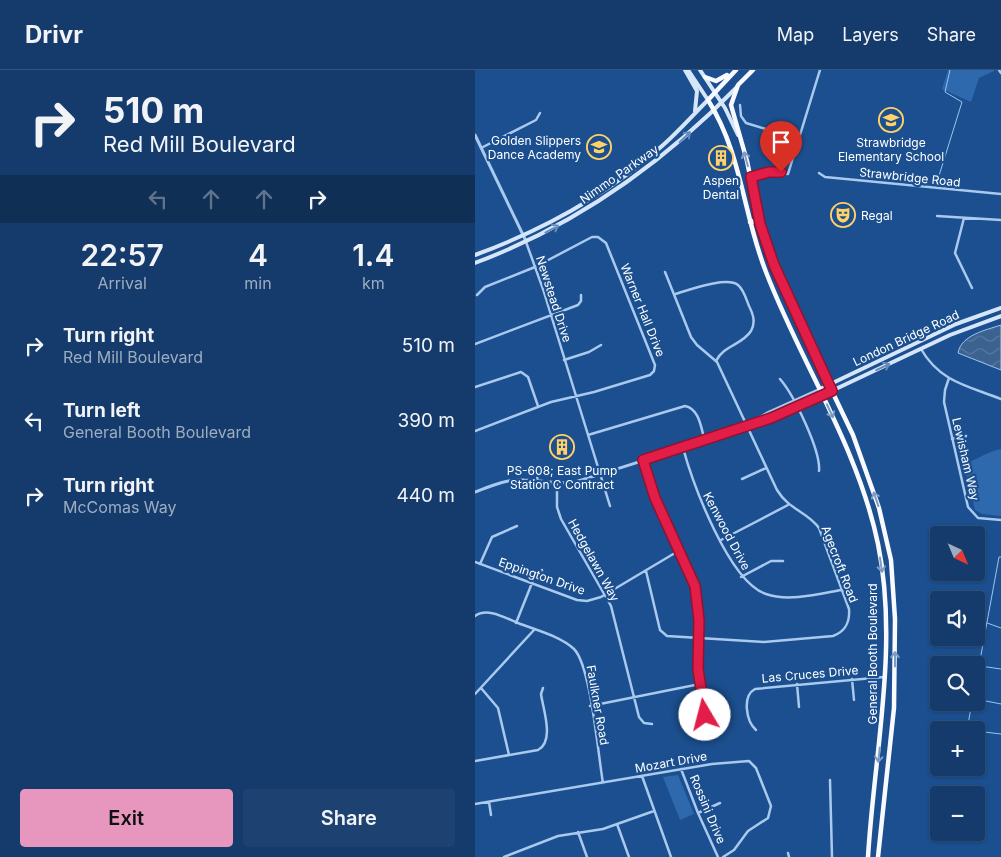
<!DOCTYPE html>
<meta charset="utf-8">
<style>
:root{--surface:#143b6b;--page:#1d4271;--text:#f1f3f6;--muted:#9dadc1;--line:#33557e;--accent:#e797bd}
body{margin:0;font-family:Inter,sans-serif;background:var(--page);color:var(--text);height:100vh;display:flex;flex-direction:column;font-size:19px;white-space:nowrap}
*{box-sizing:border-box;margin:0}
p{font-size:16px;color:var(--muted)}
.icon{flex:none;width:28px;height:28px;fill:none;stroke:currentColor;stroke-width:2;stroke-linecap:round;stroke-linejoin:round}
.map{position:relative;flex:1;overflow:hidden}
.details{display:flex;flex-direction:column;background:var(--surface);width:475px}
.details>*{flex:none}
.top-card{background:#143b6b;color:var(--text);overflow:hidden}
.needle{width:32px;rotate:136deg}
.tools{position:absolute;left:455px;top:456px;display:grid;gap:10px}
.tools a{display:grid;place-items:center;width:55px;height:55px;border-radius:5px;background:var(--surface);box-shadow:0 1px 4px #0004,0 0 0 1px var(--line);font-size:25px}
.pin{position:absolute;display:grid;place-items:center;width:42px;height:42px;color:#fff;margin:-51px -21px;border-radius:50% 50% 50% 0;rotate:-45deg;box-shadow:0 0 5px #0007}
.pin .icon{rotate:45deg}
.me{position:absolute;width:55px;margin:-28px;rotate:352deg;stroke-linejoin:round;filter:drop-shadow(0 0 4px #0008)}
.turn{display:flex;align-items:center;gap:18px;height:105px;padding:0 20px;font-size:22px}
.turn .icon{width:65px;height:65px;stroke-width:2.5}
.turn b{display:block;font-size:35px;line-height:42px}
.lanes{display:flex;align-items:center;height:48px;padding:0 20px;background:#0003;justify-content:center;gap:25px;direction:ltr}
.lanes .off{opacity:.35}
.eta{display:flex;justify-content:space-evenly;align-items:center;height:85px;text-align:center}
.eta b{font-size:30px;font-weight:600;line-height:35px}
.primary-button{display:flex;gap:10px;margin-top:auto;padding:10px 20px}
.primary-button a{flex:1;height:58px;border-radius:5px;background:var(--accent);color:#111;font-size:20px;font-weight:600;line-height:58px;text-align:center}
.primary-button a+a{background:var(--page);color:var(--text)}
ul{padding:0;list-style:none}
li{display:flex;align-items:center;gap:15px;height:75px;padding:0 20px}
li div{flex:1}
li b{display:block;font-size:19px}
li em{font-style:normal}
header{display:flex;align-items:center;gap:30px;box-sizing:border-box;height:70px;padding:0 25px;background:var(--surface);border-bottom:1px solid var(--line)}
header strong{font-size:24px}
nav{display:flex;gap:28px;margin-inline-start:auto;font-size:18px}
main{display:flex;flex:1;min-height:0}
.map>svg:first-child{display:block}
.green{fill:#2e69ad}
.water{fill:url(#water-waves);stroke:#9cc4f0}
.lines{fill:none;stroke-linecap:round;stroke-linejoin:round}
.stream{stroke:#9cc4f0;stroke-width:1}
.minor{stroke:#a9c9ee;stroke-width:2.5}
.tertiary{stroke:#a9c9ee;stroke-width:3}
.secondary{stroke:#d6e6fa;stroke-width:4}
.trunk{stroke:#f8faff;stroke-width:4.5}
.oneway{stroke:#668bba}
.oneway2{stroke:#7e9cc1}
.route-casing{stroke:#92132f;stroke-width:12}
.route{stroke:#e11d48;stroke-width:9}
.labels{text-anchor:middle;dominant-baseline:central;stroke-width:4.5;stroke-linejoin:round;paint-order:stroke}
.poi-label{font-size:12px;fill:#fff;stroke:#1b4f8f}
.street-label{font-size:12px;fill:#fff;stroke:#1b4f8f}
</style>
<header>
<strong>Drivr</strong>
<nav><a>Map</a><a>Layers</a><a>Share</a></nav>
</header>
<main>
<section class="details">
<div class="top-card">
<div class="turn"><svg class="icon" aria-label="right" viewBox="0 0 24 24"><path d="M7 20v-9h11M14 6l5 5-5 5"/></svg><div><b>510 m</b>Red Mill Boulevard</div></div>
<div class="lanes"><svg class="icon off" aria-label="left" viewBox="0 0 24 24"><path d="M17 20v-9H6M10 6l-5 5 5 5"/></svg><svg class="icon off" aria-label="ahead" viewBox="0 0 24 24"><path d="M12 20V5M6 11l6-6 6 6"/></svg><svg class="icon off" aria-label="ahead" viewBox="0 0 24 24"><path d="M12 20V5M6 11l6-6 6 6"/></svg><svg class="icon" aria-label="right" viewBox="0 0 24 24"><path d="M7 20v-9h11M14 6l5 5-5 5"/></svg></div>
</div>
<div class="eta">
<div><b>22:57</b><p>Arrival</p></div>
<div><b>4</b><p>min</p></div>
<div><b>1.4</b><p>km</p></div>
</div>
<ul>
<li><svg class="icon" aria-label="right" viewBox="0 0 24 24"><path d="M7 20v-9h11M14 6l5 5-5 5"/></svg><div><b>Turn right</b><p>Red Mill Boulevard</p></div><em>510 m</em></li>
<li><svg class="icon" aria-label="left" viewBox="0 0 24 24"><path d="M17 20v-9H6M10 6l-5 5 5 5"/></svg><div><b>Turn left</b><p>General Booth Boulevard</p></div><em>390 m</em></li>
<li><svg class="icon" aria-label="right" viewBox="0 0 24 24"><path d="M7 20v-9h11M14 6l5 5-5 5"/></svg><div><b>Turn right</b><p>McComas Way</p></div><em>440 m</em></li>
</ul>
<div class="primary-button"><a>Exit</a><a>Share</a></div>
</section>
<div class="map">
<svg width="526" height="787" viewBox="0 0 526 787">
<defs>
<pattern id="water-waves" width="16" height="10" patternUnits="userSpaceOnUse" patternTransform="scale(1.25)"><rect width="16" height="10" fill="#3c6290"/><path d="M0 5q4-4 8 0t8 0" fill="none" stroke="#597aa1"/></pattern>
</defs>
<rect width="100%" height="100%" fill="#1b4f8f"/>
<path class="green" d="M473,0H519V1L504,8L496,32L467,19Z
M526,379V446L507,444L500,440L489,394C502,390 513,381 526,379Z
M203,705L219,744L205,750L188,707Z"/>
<path class="water" d="M526,255V300L483,283C486,265 511,260 526,255Z"/>
<g class="lines">
<path class="stream" d="M463,109L487,32L470,22L475,0
M512,553L526,558
M505,596L526,599
M501,612L524,487H526
M501,629L526,634
M492,660L497,632
M501,661L526,664"/>
<path class="minor" d="M524,0L526,3
M265,35L266,46L271,53L324,69
M6,78L61,50L65,43
M344,103L350,107L526,124
M276,107L297,102L313,104L345,0
M462,146L526,150
M489,148L480,183L497,218
M51,172L68,219L135,436
M200,224C214,220 252,206 263,215C269,220 271,229 274,236C278,244 281,252 276,261C267,275 249,275 241,291
M0,274L103,235L106,231V225
M446,279C465,312 493,316 526,329
M89,290L114,282L126,275
M474,308L470,320L469,332L493,437L503,448L526,450
M305,309C319,325 346,381 344,401
M0,317L46,302L53,307L63,336
M0,361L76,332L119,322L175,305L179,301L180,295L131,173L123,167H117L60,197L10,217L2,225
M113,365L210,336C225,339 226,359 230,371
M477,369L491,366
M208,378C218,414 254,512 291,524C313,532 344,524 366,520
M168,391L180,428L220,516L224,550L222,589L230,645L228,649
M267,409L291,398
M62,411L63,401
M82,413V437L86,449L136,536L164,647L169,653L177,654
M246,470L313,435
M0,492L102,530L112,531L126,527L205,480
M5,494L17,467L42,456
M171,501L185,560L192,566L289,572L358,566C371,561 375,552 374,539L344,458C333,442 314,440 302,420L242,292L222,275L216,267L190,202
M266,507L296,491H308
M0,546C13,537 30,548 43,553C61,560 85,566 99,579C116,596 123,685 128,713
M41,553L59,508L67,500
M377,609L379,630
M322,614L324,637
M6,618L23,638L34,685
M0,624L59,560
M115,636L225,614
M281,660C271,651 267,626 280,619L409,607
M0,691L63,680C80,671 68,639 66,624L68,618
M206,699L223,743L243,787
M167,706L196,787
M355,710L357,787
M14,732L16,745
M0,734L237,694L274,691L281,698L296,736L293,748L273,761L259,780L248,787
M223,743L245,733
M142,754L154,787
M103,762L112,787
M313,783L314,787
M29,787L83,766L128,759L179,741"/>
<path class="tertiary" d="M0,65L51,171
M275,353L294,342L345,319
M0,422C16,416 31,409 49,410C67,410 82,415 100,412C184,386 267,360 348,325"/>
<path class="secondary" d="M210,0L222,21L220,41
M225,0L250,38L263,65
M0,185C68,160 133,124 187,76C203,62 218,45 233,30L213,0
M0,193C101,155 187,94 262,17
M345,319L481,254L526,238
M348,325L475,265L526,246"/>
<path class="trunk" d="M261,0L233,30C267,84 268,144 291,202C326,293 383,377 403,474C424,576 399,685 393,787
M278,0L263,15L256,35L272,91L285,154L311,225L378,365L404,438L416,490L420,549L419,638L403,787
M230,7L241,11L252,5
M275,152L280,151L282,154L291,177"/>
</g>
<defs><path id="oneway-shaft" d="M-6 0H5M1.5-3L5.5 0L1.5 3" fill="none" stroke-width="1.6" stroke-linecap="round" stroke-linejoin="round" transform="scale(1.25)"/></defs>
<g class="oneway">
<use href="#oneway-shaft" transform="translate(210 67) rotate(-43)"/>
<use href="#oneway-shaft" transform="translate(77 159) rotate(-28)"/>
<use href="#oneway-shaft" transform="translate(408 297) rotate(-25)"/>
</g>
<g class="oneway2">
<use href="#oneway-shaft" transform="translate(271 89) rotate(-105)"/>
<use href="#oneway-shaft" transform="translate(355 341) rotate(65)"/>
<use href="#oneway-shaft" transform="translate(401 429) rotate(-109)"/>
<use href="#oneway-shaft" transform="translate(406 495) rotate(82)"/>
<use href="#oneway-shaft" transform="translate(420 589) rotate(-90)"/>
<use href="#oneway-shaft" transform="translate(404 685) rotate(96)"/>
</g>
<g class="lines">
<defs>
<path id="route" d="M230,645L223,599L224,550L220,516L180,428L168,390L296,348L357,321L299,195L285,154L276,107L294,102H306"/>
</defs>
<use href="#route" class="route-casing"/>
<use href="#route" class="route"/>
</g>
<defs>
<symbol id="school-ring" viewBox="-11 -11 22 22"><circle r="9.5" fill="#1b4f8f" stroke="#ffd166" stroke-width="1.5"/><path d="M0-5L7-2L0 1L-7-2ZM-4 1L0 2.5L4 1V4Q0 6-4 4Z" fill="#ffd166"/></symbol>
<symbol id="building-ring" viewBox="-11 -11 22 22"><circle r="9.5" fill="#1b4f8f" stroke="#ffd166" stroke-width="1.5"/><path d="M-4-6H4V6H1V3H-1V6H-4ZM-2.5-4.3h1.7v1.8h-1.7ZM.8-4.3h1.7v1.8H.8ZM-2.5-1h1.7V.8h-1.7ZM.8-1h1.7V.8H.8Z" fill="#ffd166"/></symbol>
<symbol id="theatre-ring" viewBox="-11 -11 22 22"><circle r="9.5" fill="#1b4f8f" stroke="#ffd166" stroke-width="1.5"/><path d="M-5-5.5Q0-4 5-5.5V0Q5 5 0 6Q-5 5-5 0ZM-3.3-2.5H-1v1.5H-3.3ZM1-2.5H3.3v1.5H1ZM-2.8 1Q0 5.5 2.8 1Z" fill="#ffd166"/></symbol>
</defs>
<g fill-rule="evenodd">
<use href="#school-ring" x="402" y="36" width="28" height="28"/>
<use href="#school-ring" x="110" y="63" width="28" height="28"/>
<use href="#building-ring" x="232" y="74" width="28" height="28"/>
<use href="#theatre-ring" x="354" y="131" width="28" height="28"/>
<use href="#building-ring" x="73" y="363" width="28" height="28"/>
</g>
<g class="labels">
<g class="poi-label">
<text x="106" y="70" text-anchor="end">Golden Slippers<tspan x="106" dy="14">Dance Academy</tspan></text>
<text x="416" y="72">Strawbridge<tspan x="416" dy="14">Elementary School</tspan></text>
<text x="246" y="110">Aspen<tspan x="246" dy="14">Dental</tspan></text>
<text x="386" y="145" text-anchor="start">Regal</text>
<text x="87" y="400">PS-608; East Pump<tspan x="87" dy="14">Station C Contract</tspan></text>
</g>
<g class="street-label">
<text transform="translate(144 104) rotate(-35)">Nimmo Parkway</text>
<text transform="translate(435 107) rotate(6)">Strawbridge Road</text>
<text transform="translate(79 229) rotate(72)">Newstead Drive</text>
<text transform="translate(168 240) rotate(68)">Warner Hall Drive</text>
<text transform="translate(431 268) rotate(-25)">London Bridge Road</text>
<text transform="translate(491 389) rotate(77)">Lewisham Way</text>
<text transform="translate(252 461) rotate(62)">Kenwood Drive</text>
<text transform="translate(119 490) rotate(61)">Hedgelawn Way</text>
<text transform="translate(365 494) rotate(69)">Agecroft Road</text>
<text transform="translate(67 506) rotate(19)">Eppington Drive</text>
<text transform="translate(397 584) rotate(-90)">General Booth Boulevard</text>
<text transform="translate(335 604) rotate(-5)">Las Cruces Drive</text>
<text transform="translate(123 635) rotate(80)">Faulkner Road</text>
<text transform="translate(196 692) rotate(-10)">Mozart Drive</text>
<text transform="translate(233 739) rotate(67)">Rossini Drive</text>
</g>
</g>
</svg>
<div class="tools">
<a><svg class="needle" viewBox="-14 -14 28 28"><path d="M0-13l5 13h-10z" fill="#e53935"/><path d="M0 13l5-13h-10z" fill="#9dadc1"/></svg></a>
<a><svg class="icon" aria-label="sound" viewBox="0 0 24 24"><path d="M4 9h4l5-4v14l-5-4H4zM17 9q2 3 0 6"/></svg></a>
<a><svg class="icon" aria-label="search" viewBox="0 0 24 24"><circle cx="10" cy="10" r="6"/><path d="M15 15l6 6"/></svg></a>
<a>+</a>
<a>−</a>
</div>
<div class="pin" style="left:306px;top:102px;background:#d93025"><svg class="icon" aria-label="arrive" viewBox="0 0 24 24"><path d="M6 21V4h12l-3 4 3 4H6"/></svg></div>
<svg class="me" style="left:230px;top:645px" viewBox="-20 -20 40 40"><circle r="19" fill="#fff"/><path d="M0-13L10 11 0 6-10 11z" fill="#e11d48"/></svg>
</div>
</main>
